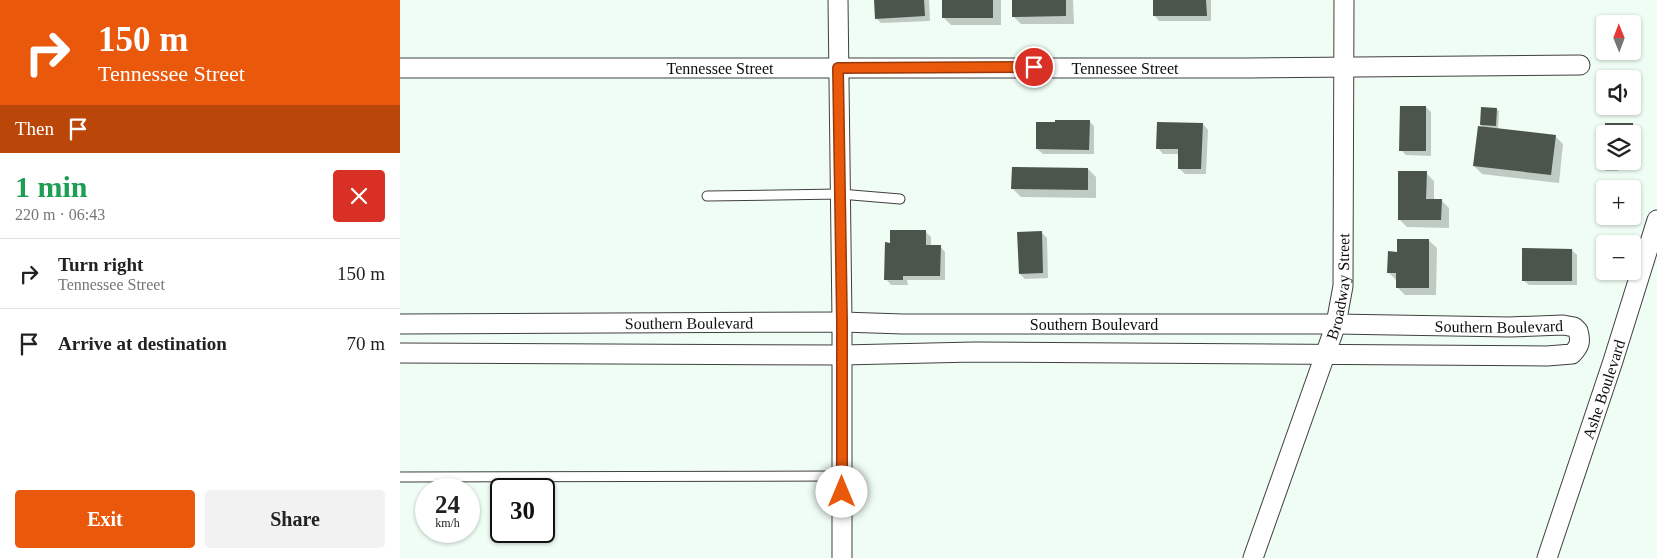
<!DOCTYPE html>
<meta charset="utf-8">
<style>
:root{--surface:#fff;--page:#f2f2f2;--text:#222;--muted:#767676;--line:#e0e0e0;--accent:#ea580c}
body{margin:0;font-family:Georgia,serif;background:var(--page);color:var(--text);height:100vh;display:flex;flex-direction:column;font-size:19px;white-space:nowrap}
*{box-sizing:border-box;margin:0}
p{font-size:16px;color:var(--muted)}
.icon{flex:none;width:28px;height:28px;fill:none;stroke:currentColor;stroke-width:2;stroke-linecap:round;stroke-linejoin:round}
.map{position:relative;flex:1;overflow:hidden}
.panel{display:flex;flex-direction:column;background:var(--surface);width:400px}
.panel>*{flex:none}
.banner{background:#ea580c;color:#fff;overflow:hidden}
.needle{width:32px;rotate:359deg}
.buttons{position:absolute;left:1196px;top:15px;display:grid;gap:10px}
.buttons a{display:grid;place-items:center;width:45px;height:45px;border-radius:5px;background:var(--surface);box-shadow:0 1px 4px #0004;font-size:25px}
.speed{position:absolute;left:15px;top:478px;display:flex;gap:10px;font-size:25px;font-weight:700;text-align:center}
.speed>*{display:grid;place-content:center;width:65px;height:65px;border-radius:50%;background:var(--surface);box-shadow:0 1px 4px #0004;line-height:1}
.speed small{font-size:12px;font-weight:400}
.speed .limit{border:2px solid #111;border-radius:8px;background:#fff;color:#111}
.pin{position:absolute;display:grid;place-items:center;width:42px;height:42px;color:#fff;margin:-21px;border:2px solid #fff;border-radius:50%;box-shadow:0 1px 5px #0007}
.me{position:absolute;width:55px;margin:-28px;rotate:0deg;stroke-linejoin:round;filter:drop-shadow(0 0 4px #0008)}
.turn{display:flex;align-items:center;gap:18px;height:105px;padding:0 15px;font-size:22px}
.turn .icon{width:65px;height:65px;stroke-width:2.5}
.turn b{display:block;font-size:35px;line-height:42px}
.then{display:flex;align-items:center;height:48px;padding:0 15px;background:#0003;gap:10px;font-size:19px}
.round{display:grid;place-items:center;flex:none;width:52px;height:52px;border-radius:5px;background:var(--page)}
.head{display:flex;align-items:center;justify-content:space-between;height:85px;padding:0 15px}
h1{font-size:30px;font-weight:800;line-height:38px;color:#1e9e55}
.cta{display:flex;gap:10px;margin-top:auto;padding:10px 15px}
.cta a{flex:1;height:58px;border-radius:5px;background:var(--accent);color:#fff;font-size:20px;font-weight:800;line-height:58px;text-align:center}
.cta a+a{background:var(--page);color:var(--text)}
ul{padding:0;list-style:none}
li{display:flex;align-items:center;gap:15px;height:70px;padding:0 15px;border-top:1px solid var(--line)}
li div{flex:1}
li b{display:block;font-size:19px}
li em{font-style:normal}
main{display:flex;flex:1;min-height:0}
.map>svg:first-child{display:block}
.shadow{fill:#0003}
.building{fill:#4b554b}
.lines{fill:none;stroke-linecap:round;stroke-linejoin:round}
.lane-casing{stroke:#404040;stroke-width:11}
.street-casing{stroke:#404040;stroke-width:21}
.lane{stroke:#fff;stroke-width:9}
.street{stroke:#fff;stroke-width:19}
.route-casing{stroke:#983908;stroke-width:12}
.route{stroke:#ea580c;stroke-width:9}
.labels{text-anchor:middle;dominant-baseline:central;stroke-width:5;stroke-linejoin:round;paint-order:stroke}
.street-label{font-size:16px;fill:#0d0d0d;stroke:#fff}
</style>
<main>
<section class="panel">
<div class="banner">
<div class="turn"><svg class="icon" aria-label="right" viewBox="0 0 24 24"><path d="M7 20v-9h11M14 6l5 5-5 5"/></svg><div><b>150 m</b>Tennessee Street</div></div>
<div class="then">Then<svg class="icon" aria-label="arrive" viewBox="0 0 24 24"><path d="M6 21V4h12l-3 4 3 4H6"/></svg></div>
</div>
<div class="head"><div><h1>1 min</h1><p>220 m · 06:43</p></div><a class="round" style="background:#d93025;color:#fff"><svg class="icon" aria-label="close" viewBox="0 0 24 24"><path d="M6 6l12 12M18 6L6 18"/></svg></a></div>
<ul>
<li><svg class="icon" aria-label="right" viewBox="0 0 24 24"><path d="M7 20v-9h11M14 6l5 5-5 5"/></svg><div><b>Turn right</b><p>Tennessee Street</p></div><em>150 m</em></li>
<li><svg class="icon" aria-label="arrive" viewBox="0 0 24 24"><path d="M6 21V4h12l-3 4 3 4H6"/></svg><div><b>Arrive at destination</b></div><em>70 m</em></li>
</ul>
<div class="cta"><a>Exit</a><a>Share</a></div>
</section>
<div class="map">
<svg width="1257" height="558" viewBox="0 0 1257 558">
<rect width="100%" height="100%" fill="#effdf4"/>
<path class="shadow" d="M475,0H529L530,21L481,23L476,18Z
M543,0H601V25H551L543,17Z
M613,0H673L674,24H621L613,16Z
M754,0H811V21H759L754,15Z
M1026,107L1031,112V156L1006,155L1001,150Z
M1096,109L1099,111L1098,129L1155,136L1163,144L1159,183L1082,174L1074,166L1084,128L1081,125Z
M689,121L694,126V154H643L637,149Z
M803,124L808,130L806,174H785L779,168L780,154H763L758,148Z
M1233,124L1238,130V153H1232Z
M1205,136V161H1218V171H1206L1201,166Z
M688,169L696,177V198L621,197L613,189Z
M1026,173L1034,181V200H1041L1049,208V228L1007,227L999,219Z
M526,232L531,237V246H540L545,252V280H507L508,285H491L486,279L491,244Z
M641,232L647,238L648,278L625,279L620,274Z
M1028,240L1037,248L1036,295H1005L997,287V281L989,273L998,253Z
M1172,250L1177,255V285H1129L1123,280Z"/>
<path class="building" d="M474,0H524L525,16L475,19Z
M542,0H593V18H542Z
M612,0H666V16L612,17Z
M753,0H806L807,16H753Z
M1000,106H1026V151H999Z
M1081,107L1097,108L1096,126L1080,125Z
M655,120H690L689,150L636,149V122H655Z
M757,122L803,123L801,169H778V149H756Z
M1205,123H1233V134H1205Z
M1078,126L1156,135L1151,175L1073,166Z
M1200,135H1205V161H1213V166H1200Z
M612,167L688,168V190L611,189Z
M998,171H1027L1026,199H1042L1041,220H998Z
M490,230H526V245H541L540,276H503V280H484L485,242L490,243Z
M642,231L643,273L619,274L617,232Z
M997,239H1029V288H996V273H987L988,251L997,252Z
M1122,248L1172,249V281H1122Z"/>
<g class="lines">
<defs>
<path id="lane" d="M307,196L440,194L500,199
M0,477L442,476"/>
<g id="street">
<path d="M438,0L442,322V558"/>
<path id="s1" d="M0,68H849L1180,65"/>
<path id="s2" d="M0,324L442,322L503,324H936L1109,327L1163,325L1174,327L1178,331C1181,341 1180,346 1172,354L1147,356L574,352L442,355L0,353"/>
<path id="s3" d="M853,558L936,324L943,286L944,0"/>
<path id="s4" d="M1147,558L1213,361L1257,220"/>
</g>
</defs>
<use href="#lane" class="lane-casing"/>
<use href="#street" class="street-casing"/>
<use href="#lane" class="lane"/>
<use href="#street" class="street"/>
</g>
<g class="lines">
<defs>
<path id="route" d="M442,492V322L438,68L634,67"/>
</defs>
<use href="#route" class="route-casing"/>
<use href="#route" class="route"/>
</g>
<g class="labels">
<g class="street-label">
<text stroke="none"><textPath href="#s1" startOffset="725">Tennessee Street</textPath></text>
<text stroke="none"><textPath href="#s1" startOffset="320">Tennessee Street</textPath></text>
<text stroke="none"><textPath href="#s3" startOffset="286">Broadway Street</textPath></text>
<text stroke="none"><textPath href="#s2" startOffset="289">Southern Boulevard</textPath></text>
<text stroke="none"><textPath href="#s2" startOffset="694">Southern Boulevard</textPath></text>
<text stroke="none"><textPath href="#s2" startOffset="1099">Southern Boulevard</textPath></text>
<text stroke="none"><textPath href="#s4" startOffset="178">Ashe Boulevard</textPath></text>
</g>
</g>
</svg>
<div class="buttons">
<a><svg class="needle" viewBox="-14 -14 28 28"><path d="M0-13l5 13h-10z" fill="#e53935"/><path d="M0 13l5-13h-10z" fill="#767676"/></svg></a>
<a><svg class="icon" aria-label="sound" viewBox="0 0 24 24"><path d="M4 9h4l5-4v14l-5-4H4zM17 9q2 3 0 6"/></svg></a>
<a><svg class="icon" aria-label="layers" viewBox="0 0 24 24"><path d="M12 4l9 5-9 5-9-5zM3 14l9 5 9-5"/></svg></a>
<a>+</a>
<a>−</a>
</div>
<div class="speed"><div>24<small>km/h</small></div><div class="limit">30</div></div>
<div class="pin" style="left:634px;top:67px;background:#d93025"><svg class="icon" aria-label="arrive" viewBox="0 0 24 24"><path d="M6 21V4h12l-3 4 3 4H6"/></svg></div>
<svg class="me" style="left:442px;top:492px" viewBox="-20 -20 40 40"><circle r="19" fill="#fff"/><path d="M0-13L10 11 0 6-10 11z" fill="#ea580c"/></svg>
</div>
</main>
